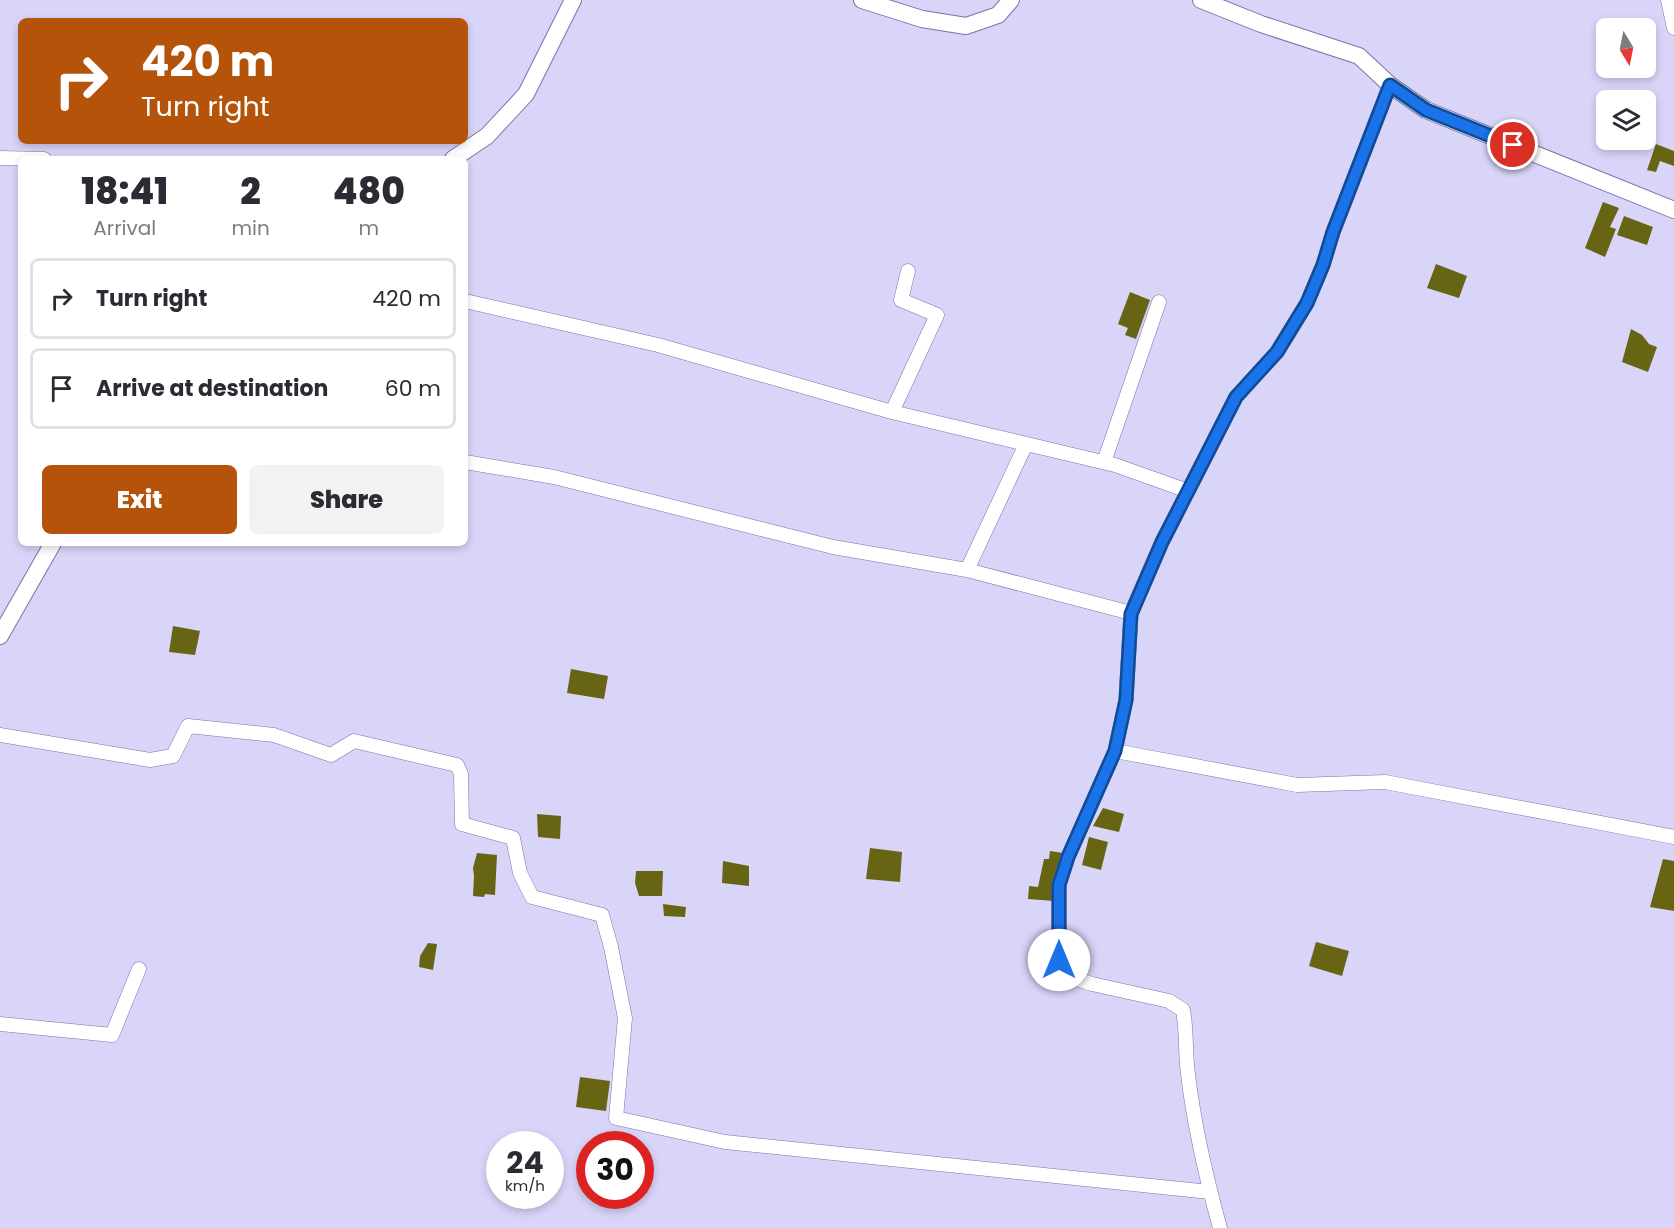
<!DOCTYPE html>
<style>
:root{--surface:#fff;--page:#f2f2f3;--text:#2b2b33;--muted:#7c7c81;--line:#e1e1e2;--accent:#b45309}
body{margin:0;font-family:Poppins,sans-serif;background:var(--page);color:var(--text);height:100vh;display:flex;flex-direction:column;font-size:22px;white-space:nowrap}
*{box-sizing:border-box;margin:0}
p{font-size:20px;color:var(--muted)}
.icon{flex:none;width:33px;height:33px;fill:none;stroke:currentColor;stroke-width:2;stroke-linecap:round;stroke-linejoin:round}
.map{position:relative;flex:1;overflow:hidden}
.drawer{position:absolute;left:18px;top:156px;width:450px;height:390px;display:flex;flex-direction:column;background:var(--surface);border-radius:9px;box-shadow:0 3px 9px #0003}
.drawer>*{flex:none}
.banner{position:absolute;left:18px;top:18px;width:450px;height:126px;border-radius:9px;box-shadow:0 3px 9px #0003;background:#b45309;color:#fff;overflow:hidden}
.needle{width:39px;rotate:170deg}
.fabs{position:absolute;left:1596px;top:18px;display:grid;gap:12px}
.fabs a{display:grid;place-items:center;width:60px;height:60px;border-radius:9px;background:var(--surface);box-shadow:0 3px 9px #0003;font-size:30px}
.speed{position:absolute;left:486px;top:1131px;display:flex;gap:12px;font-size:30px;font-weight:700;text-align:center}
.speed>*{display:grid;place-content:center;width:78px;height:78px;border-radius:50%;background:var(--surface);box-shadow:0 3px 9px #0003;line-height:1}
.speed small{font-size:15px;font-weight:400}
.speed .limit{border:9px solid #d22;background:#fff;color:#111}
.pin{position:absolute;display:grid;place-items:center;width:51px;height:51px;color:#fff;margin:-26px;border:3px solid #fff;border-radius:50%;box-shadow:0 2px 6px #0007}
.me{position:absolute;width:66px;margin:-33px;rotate:0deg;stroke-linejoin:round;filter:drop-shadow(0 0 4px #0008)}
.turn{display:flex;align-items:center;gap:21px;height:126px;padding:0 24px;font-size:27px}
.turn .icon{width:78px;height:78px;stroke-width:2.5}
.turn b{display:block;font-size:42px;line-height:51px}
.eta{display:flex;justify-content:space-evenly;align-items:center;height:102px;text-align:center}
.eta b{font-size:36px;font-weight:800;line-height:42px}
.action{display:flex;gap:12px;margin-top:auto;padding:12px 24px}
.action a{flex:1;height:69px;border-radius:9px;background:var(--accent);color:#fff;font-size:24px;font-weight:800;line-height:69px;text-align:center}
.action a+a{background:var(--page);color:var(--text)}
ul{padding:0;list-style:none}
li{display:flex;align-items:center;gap:18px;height:81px;margin:0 12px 9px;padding:0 12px;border:3px solid var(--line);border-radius:9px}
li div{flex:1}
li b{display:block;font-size:22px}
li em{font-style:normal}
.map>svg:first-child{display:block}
.building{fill:#676513}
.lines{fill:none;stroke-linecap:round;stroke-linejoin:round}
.minor-casing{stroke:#7973a9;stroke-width:15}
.tertiary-casing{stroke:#7973a9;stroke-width:18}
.minor{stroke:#fff;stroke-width:14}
.tertiary{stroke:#fff;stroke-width:16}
.route-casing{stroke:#114b97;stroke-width:15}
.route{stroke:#1a73e8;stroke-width:10}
</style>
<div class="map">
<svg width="1674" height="1228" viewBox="0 0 1674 1228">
<rect width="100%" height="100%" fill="#d8d5f9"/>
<path class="building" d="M1656,144L1674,151V166L1660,161L1656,172L1647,170Z
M1603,202L1619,208L1610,227L1616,229L1605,257L1585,248Z
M1624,216L1653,227L1647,245L1617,235Z
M1436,264L1467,276L1459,298L1427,288Z
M1130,292L1150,300L1136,339L1125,335L1128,328L1118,324Z
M1631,329L1642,335L1649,344L1657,347L1648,372L1622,362Z
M173,626L200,631L195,655L169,652Z
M571,669L608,676L604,699L567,693Z
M1103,808L1124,814L1119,832L1093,826Z
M537,814L561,816L560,839L538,837Z
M1089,837L1108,842L1101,870L1082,865Z
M870,848L902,852L900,882L866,879Z
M1050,851L1063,853L1061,863H1059L1054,901L1028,899L1029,886L1038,887L1044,859H1049Z
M477,853L497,855L495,895L485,894L484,897L473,896L474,876L473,868Z
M1663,859L1674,861V911L1650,907Z
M723,861L749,866V886L722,883Z
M636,871H663L662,896H639L635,883Z
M663,904L686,907L685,917L664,916Z
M1316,942L1349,951L1342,976L1309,966Z
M428,943L437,944L433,970L419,967L420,956Z
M580,1077L610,1081L606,1111L576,1107Z"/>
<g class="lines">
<defs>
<path id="minor" d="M1668,0L1674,28
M0,158L44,159
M465,301L658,345L892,412L1115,465L1188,491
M892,412L937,315L901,300L908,271
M465,462L554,477L833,547L967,570L1131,613L1126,700L1115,751
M1104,462L1159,302
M967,570L1026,444
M1131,613L1162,542L1236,397L1277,352L1307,303L1323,265L1333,232L1390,85
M0,735L150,760L173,756L188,726L274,735L331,755L354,741L457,765L461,774L462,824L513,838L520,873L532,897L602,915L611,947L625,1018L616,1118L725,1142L1210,1192
M0,1024L112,1035L139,969
M1220,1228C1206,1177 1194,1126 1188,1074C1185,1053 1187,1031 1183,1010L1169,1001L1092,984L1074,978L1059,960V885L1068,857L1115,751L1297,785L1385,782L1674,837"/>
<path id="tertiary" d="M862,0L922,19L966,26L998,15L1011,0
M1201,0L1261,24L1359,56L1390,85L1426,110L1674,210
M453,159L487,136L526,94L573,0
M0,636L53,543"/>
</defs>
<use href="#minor" class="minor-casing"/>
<use href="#tertiary" class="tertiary-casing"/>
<use href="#minor" class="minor"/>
<use href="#tertiary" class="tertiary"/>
</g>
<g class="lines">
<defs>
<path id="route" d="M1059,960V885L1068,857L1115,751L1126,700L1131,614L1162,542L1236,397L1277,352L1307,303L1323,265L1333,232L1390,85L1426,110L1513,145"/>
</defs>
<use href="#route" class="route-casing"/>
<use href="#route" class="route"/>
</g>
</svg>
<div class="fabs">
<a><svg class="needle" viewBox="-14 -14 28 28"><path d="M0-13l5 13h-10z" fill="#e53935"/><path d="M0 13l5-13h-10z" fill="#7c7c81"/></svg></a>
<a><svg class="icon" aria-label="layers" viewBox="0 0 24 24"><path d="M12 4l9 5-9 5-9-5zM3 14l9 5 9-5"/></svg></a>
</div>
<div class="speed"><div>24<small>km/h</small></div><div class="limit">30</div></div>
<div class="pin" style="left:1513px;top:145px;background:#d93025"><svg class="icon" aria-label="arrive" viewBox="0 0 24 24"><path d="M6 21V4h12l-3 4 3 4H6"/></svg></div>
<svg class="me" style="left:1059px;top:960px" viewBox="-20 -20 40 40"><circle r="19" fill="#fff"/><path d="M0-13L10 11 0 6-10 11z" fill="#1a73e8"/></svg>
<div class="banner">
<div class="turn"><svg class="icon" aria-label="right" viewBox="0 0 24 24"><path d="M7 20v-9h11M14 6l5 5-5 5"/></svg><div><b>420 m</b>Turn right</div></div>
</div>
<section class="drawer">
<div class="eta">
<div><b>18:41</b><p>Arrival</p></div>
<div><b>2</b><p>min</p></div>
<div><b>480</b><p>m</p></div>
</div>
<ul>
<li><svg class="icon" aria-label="right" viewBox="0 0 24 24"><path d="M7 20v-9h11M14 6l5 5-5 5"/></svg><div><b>Turn right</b></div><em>420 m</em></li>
<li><svg class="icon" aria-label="arrive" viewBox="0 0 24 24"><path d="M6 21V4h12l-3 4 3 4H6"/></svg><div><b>Arrive at destination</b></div><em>60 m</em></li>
</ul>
<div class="action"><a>Exit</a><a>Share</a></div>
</section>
</div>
